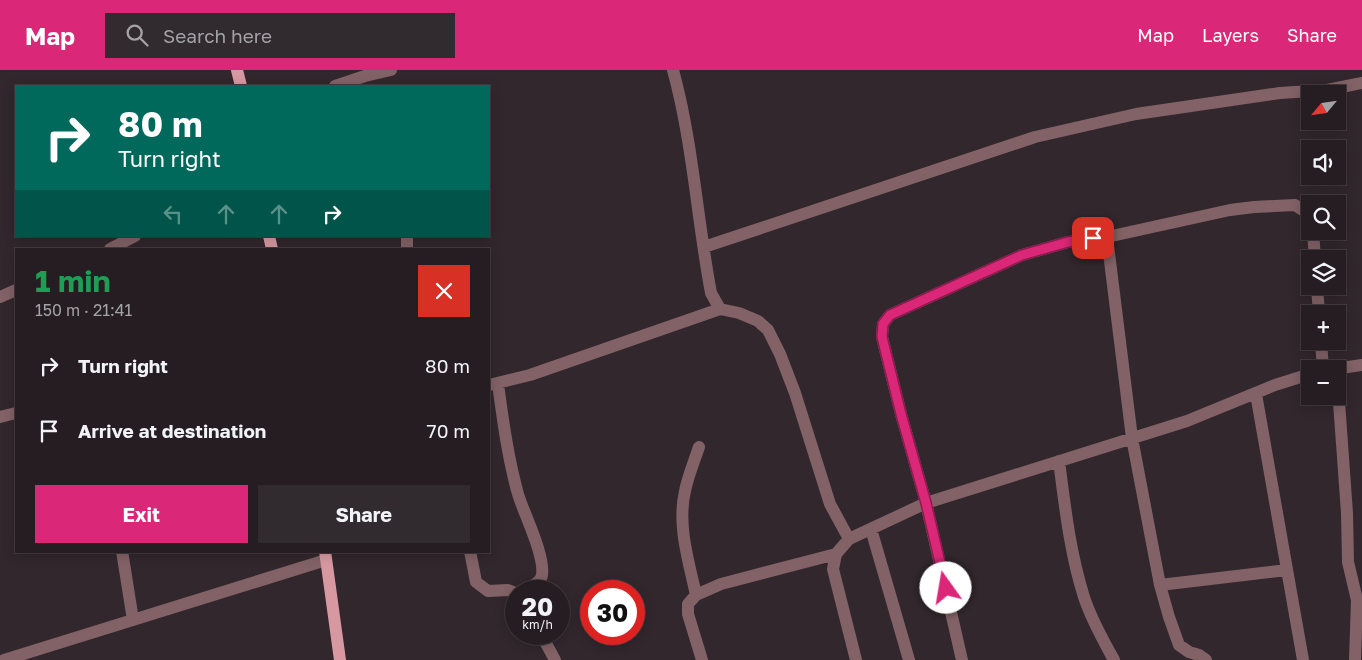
<!DOCTYPE html>
<meta charset="utf-8">
<style>
:root{--surface:#251d22;--page:#312a2f;--text:#f1f3f6;--muted:#a3a2a5;--line:#423b40;--accent:#db2777}
body{margin:0;font-family:"Golos Text",sans-serif;background:var(--page);color:var(--text);height:100vh;display:flex;flex-direction:column;font-size:19px;white-space:nowrap}
*{box-sizing:border-box;margin:0}
p{font-size:16px;color:var(--muted)}
.icon{flex:none;width:28px;height:28px;fill:none;stroke:currentColor;stroke-width:2;stroke-linecap:round;stroke-linejoin:round}
.map{position:relative;flex:1;overflow:hidden}
.drawer{position:absolute;left:15px;top:178px;width:475px;height:305px;display:flex;flex-direction:column;background:var(--surface);border-radius:0px;box-shadow:0 2px 12px #0003,0 0 0 1px var(--line)}
.drawer>*{flex:none}
.guide{position:absolute;left:15px;top:15px;width:475px;height:152px;border-radius:0px;box-shadow:0 2px 12px #0003,0 0 0 1px var(--line);background:#00695c;color:#fff;overflow:hidden}
.needle{width:32px;rotate:241deg}
.fabs{position:absolute;left:1301px;top:15px;display:grid;gap:10px}
.fabs a{display:grid;place-items:center;width:45px;height:45px;border-radius:0px;background:var(--surface);box-shadow:0 2px 12px #0003,0 0 0 1px var(--line);font-size:25px}
.speed{position:absolute;left:505px;top:510px;display:flex;gap:10px;font-size:25px;font-weight:700;text-align:center}
.speed>*{display:grid;place-content:center;width:65px;height:65px;border-radius:50%;background:var(--surface);box-shadow:0 2px 12px #0003,0 0 0 1px var(--line);line-height:1}
.speed small{font-size:12px;font-weight:400}
.speed .limit{border:8px solid #d22;background:#fff;color:#111}
.pin{position:absolute;display:grid;place-items:center;width:42px;height:42px;color:#fff;margin:-21px;border-radius:10px;box-shadow:0 2px 8px #0006}
.me{position:absolute;width:55px;margin:-28px;rotate:347deg;stroke-linejoin:round;filter:drop-shadow(0 0 4px #0008)}
.turn{display:flex;align-items:center;gap:18px;height:105px;padding:0 20px;font-size:22px}
.turn .icon{width:65px;height:65px;stroke-width:2.5}
.turn b{display:block;font-size:35px;line-height:42px}
.lanes{display:flex;align-items:center;height:48px;padding:0 20px;background:#0003;justify-content:center;gap:25px;direction:ltr}
.lanes .off{opacity:.35}
.round{display:grid;place-items:center;flex:none;width:52px;height:52px;border-radius:0px;background:var(--page)}
.summary{display:flex;align-items:center;justify-content:space-between;height:85px;padding:0 20px}
h1{font-size:30px;font-weight:700;line-height:38px;color:#1e9e55}
.cta{display:flex;gap:10px;margin-top:auto;padding:10px 20px}
.cta a{flex:1;height:58px;border-radius:0px;background:var(--accent);color:#fff;font-size:20px;font-weight:700;line-height:58px;text-align:center}
.cta a+a{background:var(--page);color:var(--text)}
ul{padding:0;list-style:none}
li{display:flex;align-items:center;gap:15px;height:65px;padding:0 20px}
li div{flex:1}
li b{display:block;font-size:19px}
li em{font-style:normal}
header{display:flex;align-items:center;gap:30px;box-sizing:border-box;height:70px;padding:0 25px;background:var(--accent);color:#fff}
header strong{font-size:24px}
nav{display:flex;gap:28px;margin-inline-start:auto;font-size:18px}
.search{width:350px;height:45px;background:var(--page);display:flex;align-items:center;gap:12px;box-sizing:border-box;padding:0 18px;border-radius:0px;color:var(--muted);font-size:19px}
.map>svg:first-child{display:block}
.lines{fill:none;stroke-linecap:round;stroke-linejoin:round}
.minor{stroke:#826266;stroke-width:12}
.primary{stroke:#d898a1;stroke-width:12}
.route-casing{stroke:#8e194d;stroke-width:12}
.route{stroke:#db2777;stroke-width:9}
</style>
<header>
<strong>Map</strong>
<div class="search"><svg class="icon" aria-label="search" viewBox="0 0 24 24"><circle cx="10" cy="10" r="6"/><path d="M15 15l6 6"/></svg>Search here</div>
<nav><a>Map</a><a>Layers</a><a>Share</a></nav>
</header>
<div class="map">
<svg width="1362" height="590" viewBox="0 0 1362 590">
<rect width="100%" height="100%" fill="#31272d"/>
<g class="lines">
<path class="minor" d="M673,0C693,73 697,149 711,223L720,239L739,243L758,251L768,260L780,284L795,323L830,434L849,469
M335,16L365,6L391,0
M1313,161L1315,189
M1107,167L1132,368L1160,515L1169,547L1179,575L1189,582L1199,585L1206,590
M704,177L1035,67L1136,44L1280,23L1327,20L1362,13
M110,179L135,166
M407,179V166
M1317,216L1319,244
M0,227L16,220
M1321,271L1323,299
M1334,299L1362,295
M498,314C503,351 508,388 518,424C524,444 545,485 542,505C541,514 530,517 522,521
M489,315L530,305L720,239
M1338,318L1347,443L1348,492L1357,530L1355,590
M1256,324L1303,590
M0,347L16,343
M1059,391C1065,437 1070,483 1084,527C1091,549 1103,570 1114,590
M871,459L909,590
M122,481L133,550
M470,481L476,512L488,521L508,520L516,523
M1160,515L1287,500
M696,525C689,492 677,456 685,421C688,406 694,392 699,377
M541,564L555,590
M4,590L326,490
M702,590L688,544V534L696,525L721,514L836,484
M856,590L833,499L836,484L849,469L926,433L901,344L882,267L883,254L890,245L1022,185L1068,172L1107,167L1230,140L1254,137L1295,135L1304,141L1310,151
M962,590L926,433L1187,351L1275,315L1310,304"/>
<path class="primary" d="M237,0L241,16
M269,166L272,179
M325,481L340,590"/>
</g>
<g class="lines">
<defs>
<path id="route" d="M946,518L926,433L901,344L882,267L883,254L890,245L1022,185L1068,172L1093,168"/>
</defs>
<use href="#route" class="route-casing"/>
<use href="#route" class="route"/>
</g>
</svg>
<div class="fabs">
<a><svg class="needle" viewBox="-14 -14 28 28"><path d="M0-13l5 13h-10z" fill="#e53935"/><path d="M0 13l5-13h-10z" fill="#a3a2a5"/></svg></a>
<a><svg class="icon" aria-label="sound" viewBox="0 0 24 24"><path d="M4 9h4l5-4v14l-5-4H4zM17 9q2 3 0 6"/></svg></a>
<a><svg class="icon" aria-label="search" viewBox="0 0 24 24"><circle cx="10" cy="10" r="6"/><path d="M15 15l6 6"/></svg></a>
<a><svg class="icon" aria-label="layers" viewBox="0 0 24 24"><path d="M12 4l9 5-9 5-9-5zM3 14l9 5 9-5"/></svg></a>
<a>+</a>
<a>−</a>
</div>
<div class="speed"><div>20<small>km/h</small></div><div class="limit">30</div></div>
<div class="pin" style="left:1093px;top:168px;background:#d93025"><svg class="icon" aria-label="arrive" viewBox="0 0 24 24"><path d="M6 21V4h12l-3 4 3 4H6"/></svg></div>
<svg class="me" style="left:946px;top:518px" viewBox="-20 -20 40 40"><circle r="19" fill="#fff"/><path d="M0-13L10 11 0 6-10 11z" fill="#db2777"/></svg>
<div class="guide">
<div class="turn"><svg class="icon" aria-label="right" viewBox="0 0 24 24"><path d="M7 20v-9h11M14 6l5 5-5 5"/></svg><div><b>80 m</b>Turn right</div></div>
<div class="lanes"><svg class="icon off" aria-label="left" viewBox="0 0 24 24"><path d="M17 20v-9H6M10 6l-5 5 5 5"/></svg><svg class="icon off" aria-label="ahead" viewBox="0 0 24 24"><path d="M12 20V5M6 11l6-6 6 6"/></svg><svg class="icon off" aria-label="ahead" viewBox="0 0 24 24"><path d="M12 20V5M6 11l6-6 6 6"/></svg><svg class="icon" aria-label="right" viewBox="0 0 24 24"><path d="M7 20v-9h11M14 6l5 5-5 5"/></svg></div>
</div>
<section class="drawer">
<div class="summary"><div><h1>1 min</h1><p>150 m · 21:41</p></div><a class="round" style="background:#d93025;color:#fff"><svg class="icon" aria-label="close" viewBox="0 0 24 24"><path d="M6 6l12 12M18 6L6 18"/></svg></a></div>
<ul>
<li><svg class="icon" aria-label="right" viewBox="0 0 24 24"><path d="M7 20v-9h11M14 6l5 5-5 5"/></svg><div><b>Turn right</b></div><em>80 m</em></li>
<li><svg class="icon" aria-label="arrive" viewBox="0 0 24 24"><path d="M6 21V4h12l-3 4 3 4H6"/></svg><div><b>Arrive at destination</b></div><em>70 m</em></li>
</ul>
<div class="cta"><a>Exit</a><a>Share</a></div>
</section>
</div>
